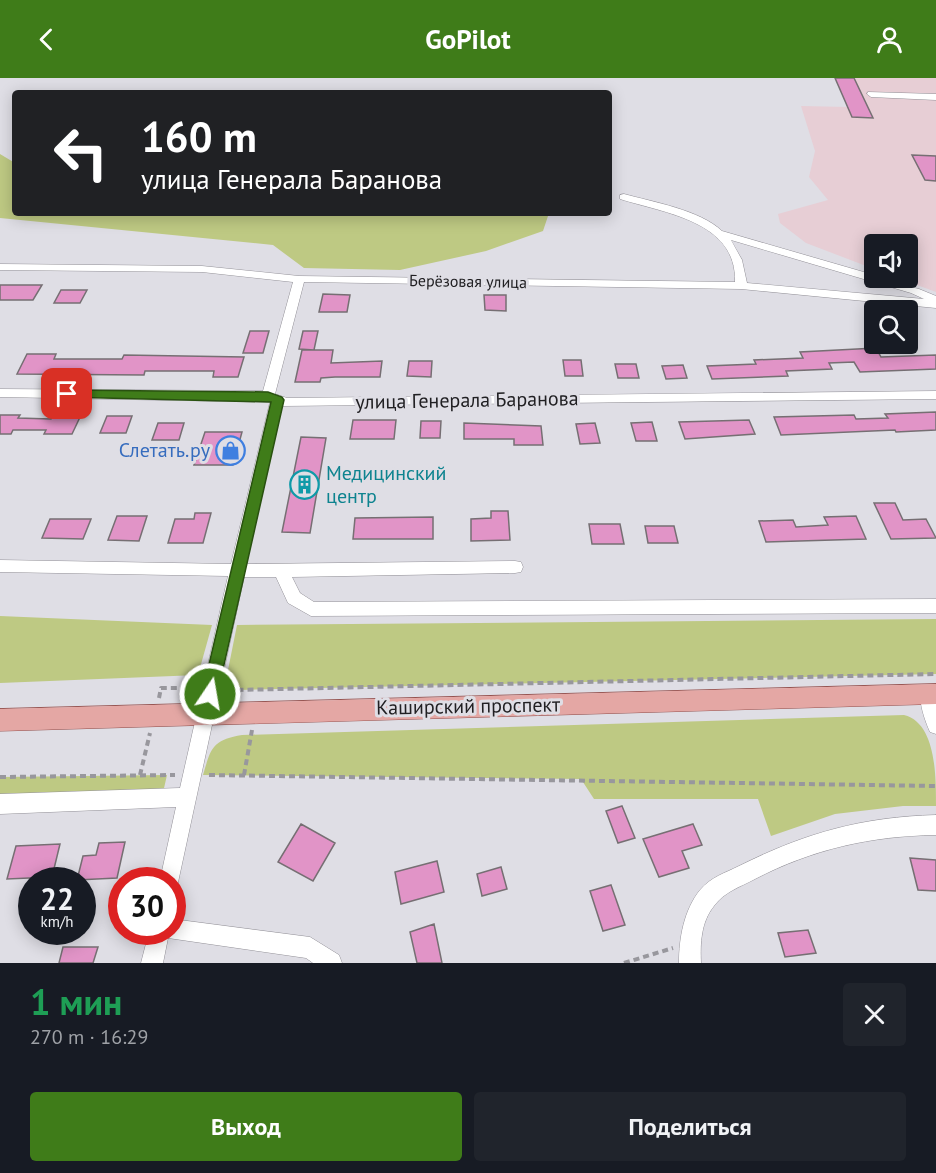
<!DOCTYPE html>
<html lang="ru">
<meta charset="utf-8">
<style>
:root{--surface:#171b24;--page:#20242c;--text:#f1f3f6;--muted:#9ea1a6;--accent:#3f7c19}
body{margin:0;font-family:"PT Sans",sans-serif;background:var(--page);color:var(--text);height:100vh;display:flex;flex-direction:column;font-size:22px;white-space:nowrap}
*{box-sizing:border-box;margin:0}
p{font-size:20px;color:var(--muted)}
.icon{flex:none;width:33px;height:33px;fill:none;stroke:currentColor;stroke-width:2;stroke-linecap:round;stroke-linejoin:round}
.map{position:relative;height:885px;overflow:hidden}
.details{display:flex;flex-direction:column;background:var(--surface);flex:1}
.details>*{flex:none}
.guide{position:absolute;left:12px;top:12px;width:600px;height:126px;border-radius:6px;box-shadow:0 3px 15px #0003;background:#202124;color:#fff;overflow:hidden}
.buttons{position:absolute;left:864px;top:156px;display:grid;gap:12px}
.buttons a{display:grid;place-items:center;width:54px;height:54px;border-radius:6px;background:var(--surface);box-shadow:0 3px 15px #0003;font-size:30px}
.speed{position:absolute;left:18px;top:789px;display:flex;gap:12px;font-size:30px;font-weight:700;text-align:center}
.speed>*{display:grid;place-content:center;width:78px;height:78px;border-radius:50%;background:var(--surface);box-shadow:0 3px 15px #0003;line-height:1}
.speed small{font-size:15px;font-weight:400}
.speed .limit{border:9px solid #d22;background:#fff;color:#111}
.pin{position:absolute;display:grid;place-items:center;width:51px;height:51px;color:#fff;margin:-26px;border-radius:12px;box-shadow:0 3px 9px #0006}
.me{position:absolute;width:66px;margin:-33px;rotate:12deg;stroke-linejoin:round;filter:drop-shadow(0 0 4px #0008)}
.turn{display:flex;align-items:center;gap:21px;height:126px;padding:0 30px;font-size:27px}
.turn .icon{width:78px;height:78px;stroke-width:2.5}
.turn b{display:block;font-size:42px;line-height:51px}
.round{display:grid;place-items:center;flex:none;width:63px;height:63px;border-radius:6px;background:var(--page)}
.headline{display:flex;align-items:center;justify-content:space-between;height:102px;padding:0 30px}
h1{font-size:36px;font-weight:600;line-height:45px;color:#1e9e55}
.cta{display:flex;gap:12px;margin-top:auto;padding:12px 30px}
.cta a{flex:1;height:69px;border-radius:6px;background:var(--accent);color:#fff;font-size:24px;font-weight:600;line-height:69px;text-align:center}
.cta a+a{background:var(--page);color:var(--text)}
header{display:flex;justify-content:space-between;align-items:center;height:78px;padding:0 30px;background:var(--accent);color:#fff;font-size:27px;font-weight:600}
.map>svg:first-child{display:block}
.industrial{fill:#e7ced5}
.green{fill:#bec983}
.building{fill:#e194c7;stroke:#766f73;stroke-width:1.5}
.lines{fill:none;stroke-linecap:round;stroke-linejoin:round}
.minor-casing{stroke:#929097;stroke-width:1}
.major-casing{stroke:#94524f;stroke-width:1}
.path{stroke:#98979d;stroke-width:4;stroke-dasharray:6 4;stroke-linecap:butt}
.minor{fill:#fff;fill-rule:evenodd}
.major{fill:#e4a7a4;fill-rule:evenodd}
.route{fill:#3f7c19;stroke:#295110;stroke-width:1.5}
.labels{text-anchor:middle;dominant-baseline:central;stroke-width:6;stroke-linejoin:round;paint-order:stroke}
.far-street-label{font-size:16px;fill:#212023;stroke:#dfdee5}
.street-label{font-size:20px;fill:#212023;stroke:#dfdee5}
.shop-label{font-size:20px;fill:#366cbe;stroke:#dfdee5;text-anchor:end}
.culture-label{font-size:20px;fill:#0d838f;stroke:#dfdee5;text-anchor:start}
</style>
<header><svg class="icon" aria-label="back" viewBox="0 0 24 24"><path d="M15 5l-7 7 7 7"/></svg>GoPilot<svg class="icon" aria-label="person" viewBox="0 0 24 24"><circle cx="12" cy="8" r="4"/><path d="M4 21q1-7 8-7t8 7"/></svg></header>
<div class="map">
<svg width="936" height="885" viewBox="0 0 936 885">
<rect width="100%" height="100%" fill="#dfdee5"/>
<path class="industrial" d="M835,0H936V214L898,200H908V166H874V191L806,165L780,145L778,136L828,122L809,99L815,73L801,28L848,29Z"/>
<path class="green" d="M0,76L15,85V135H549L543,153L486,173L400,192L304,190L273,167L0,140Z
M0,538L212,547L198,597L0,605Z
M936,541V596L237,612L228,609L226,602L237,547Z
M904,637C936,645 936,697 936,728H903L835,736L771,758L758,721H594L581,701L203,697C211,670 212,662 242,657Z
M167,697L162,719L0,726V699Z"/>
<path class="building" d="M835,0H854L873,40L852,39Z
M912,77L936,78V103L925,102Z
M0,207H42L33,222H0Z
M61,212H87L80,225H54Z
M323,216L350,217L347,234H319Z
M484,217H506V233L485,232Z
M250,253H269L263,275H243Z
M303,253H318L314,272L299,271Z
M876,270L881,279L936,277V291L860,294L854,284L829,285L832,291L786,293L788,298L712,301L707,288L756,286L754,282L803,280L800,274Z
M302,272H333L331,285L382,283L380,299H335L321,300L320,304H295Z
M27,276H56L54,281H122L124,277L244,279L238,299H213L214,293H145L144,297L17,296Z
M563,282H581L583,298H565Z
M409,283H432L431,299L407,298Z
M615,286H636L639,300H618Z
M683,287L687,300L666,301L662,288Z
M936,334V352L896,354L895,352L781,357L774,339L854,337L856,341L888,340L885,336Z
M53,336L81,337L72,356H44L46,352H13L11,356H0V337H20L18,340L51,341Z
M107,338H132L126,355H100Z
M353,342H396L394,361H350Z
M749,342L755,356L685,361L679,344Z
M421,343H441L440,360H420Z
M652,344L657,363H636L631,345Z
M158,345H184L179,362H152Z
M464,345L541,348L543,367H514V361H464Z
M595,345L600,365L580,366L576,346Z
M205,354H242L233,387H194Z
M301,359L326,360L310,455L282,454Z
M874,425H895L903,442L926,441L936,460L891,461Z
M491,433H508L510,462L471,463V441L491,440Z
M195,435H211L203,465H168L175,441H194Z
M117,438H147L139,463L108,462Z
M856,438L866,461L766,464L759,443L793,442L796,449L828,447L824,439Z
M433,439V461H353L355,440Z
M50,441H91L83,461L42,460Z
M589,446H620L624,466H592Z
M645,448H674L678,465H648Z
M622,728L635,760L618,765L606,733Z
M301,746L335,765L313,803L278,784Z
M693,746L702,767L682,773L689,790L659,799L643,761Z
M125,764L117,800L77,802L83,778L96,777L99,765Z
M60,766L52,799L7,801L16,768Z
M910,780L936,782V813L918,812Z
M437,783L444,814L401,826L395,794Z
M501,789L507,811L482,818L477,796Z
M611,807L625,847L603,853L590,813Z
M434,846L442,885H417L410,854Z
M808,852L816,875L785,879L778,855Z
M63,869H98L93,885H59Z"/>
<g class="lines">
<defs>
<path id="minor" d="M868,14L936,16V22L871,19L867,16Z
M624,116C653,124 700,132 722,153L874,197V200L919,211L936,218V230L741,211L304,204L275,316L287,320L936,313V321L282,328L246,486L515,483L521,484L523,489L521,494L515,495L292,499L300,515L314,524L936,521V535L311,538L288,525L276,499H244L177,809L172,811V802H160L176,729L0,736V716L180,710L228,498L0,494V482L231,486L270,324L0,319V311L263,313L293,204L202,194L0,192V186L202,188L299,198L735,204C737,143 664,135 620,121V117ZM731,162L911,215L924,221L747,205L742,182Z
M928,608L934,610L936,614V656L930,654C925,643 917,621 922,610Z
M936,737V757C871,758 813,771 755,801C740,809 724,814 714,828C701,844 700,865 701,885H679C679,860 684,832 700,812C711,799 725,795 739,788C805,755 862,739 936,737Z
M172,841L310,859L339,877L342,885H313L306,880L168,860L163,885H141L149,854H172Z"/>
<path id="major" d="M936,606V626L0,653V631Z"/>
</defs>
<use href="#minor" class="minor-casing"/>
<use href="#major" class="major-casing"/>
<path class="path" d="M228,609L237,612L936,596
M159,620L161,610H185L196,602
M140,697L150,655
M209,697L936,708
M244,697L252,652
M0,699L175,697
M624,885L673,870"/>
<use href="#minor" class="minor"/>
<use href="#major" class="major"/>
</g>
<path class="route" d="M67,312L268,314L282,319L284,322L216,622L210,624L205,622L202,616L271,324L63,319V313Z"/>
<defs>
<symbol id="shop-ring" viewBox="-11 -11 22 22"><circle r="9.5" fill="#dfdee5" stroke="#3f7fe0" stroke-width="1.5"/><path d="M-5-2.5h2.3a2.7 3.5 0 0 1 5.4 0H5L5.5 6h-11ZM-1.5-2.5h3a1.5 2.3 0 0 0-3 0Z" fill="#3f7fe0"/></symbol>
<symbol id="building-ring" viewBox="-11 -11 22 22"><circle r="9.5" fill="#dfdee5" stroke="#0f9aa8" stroke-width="1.5"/><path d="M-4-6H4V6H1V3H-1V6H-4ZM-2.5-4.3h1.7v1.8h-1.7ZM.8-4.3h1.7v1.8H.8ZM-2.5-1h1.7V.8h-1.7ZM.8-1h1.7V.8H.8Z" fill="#0f9aa8"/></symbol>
</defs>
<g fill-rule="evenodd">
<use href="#shop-ring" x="214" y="356" width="33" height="33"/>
<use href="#building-ring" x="288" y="390" width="33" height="33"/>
</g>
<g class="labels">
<g class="far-street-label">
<text transform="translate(468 203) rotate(1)">Берёзовая улица</text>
</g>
<g class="street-label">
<text transform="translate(467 322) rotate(-1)">улица Генерала Баранова</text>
<text transform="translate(468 628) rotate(-1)">Каширский проспект</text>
</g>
<g class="shop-label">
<text x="210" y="372">Слетать.ру</text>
</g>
<g class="culture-label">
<text x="326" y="395">Медицинский<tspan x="326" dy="23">центр</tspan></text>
</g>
</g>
</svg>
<div class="buttons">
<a><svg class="icon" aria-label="sound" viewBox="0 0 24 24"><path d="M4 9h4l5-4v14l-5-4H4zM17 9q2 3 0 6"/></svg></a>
<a><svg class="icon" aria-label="search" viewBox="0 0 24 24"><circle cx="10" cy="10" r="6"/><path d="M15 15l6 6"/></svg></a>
</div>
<div class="speed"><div>22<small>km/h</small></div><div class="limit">30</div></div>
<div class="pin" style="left:67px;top:316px;background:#d93025"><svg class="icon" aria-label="arrive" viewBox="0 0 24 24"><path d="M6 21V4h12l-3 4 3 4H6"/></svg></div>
<svg class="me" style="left:210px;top:616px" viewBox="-20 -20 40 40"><circle r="17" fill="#3f7c19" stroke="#fff" stroke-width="3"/><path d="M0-11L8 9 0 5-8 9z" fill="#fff"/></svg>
<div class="guide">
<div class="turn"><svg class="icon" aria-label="left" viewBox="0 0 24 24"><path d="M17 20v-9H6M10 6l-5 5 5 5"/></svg><div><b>160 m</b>улица Генерала Баранова</div></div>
</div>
</div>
<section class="details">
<div class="headline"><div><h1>1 мин</h1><p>270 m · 16:29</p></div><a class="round"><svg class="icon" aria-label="close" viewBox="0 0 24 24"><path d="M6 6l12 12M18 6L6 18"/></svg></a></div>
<div class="cta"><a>Выход</a><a>Поделиться</a></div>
</section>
